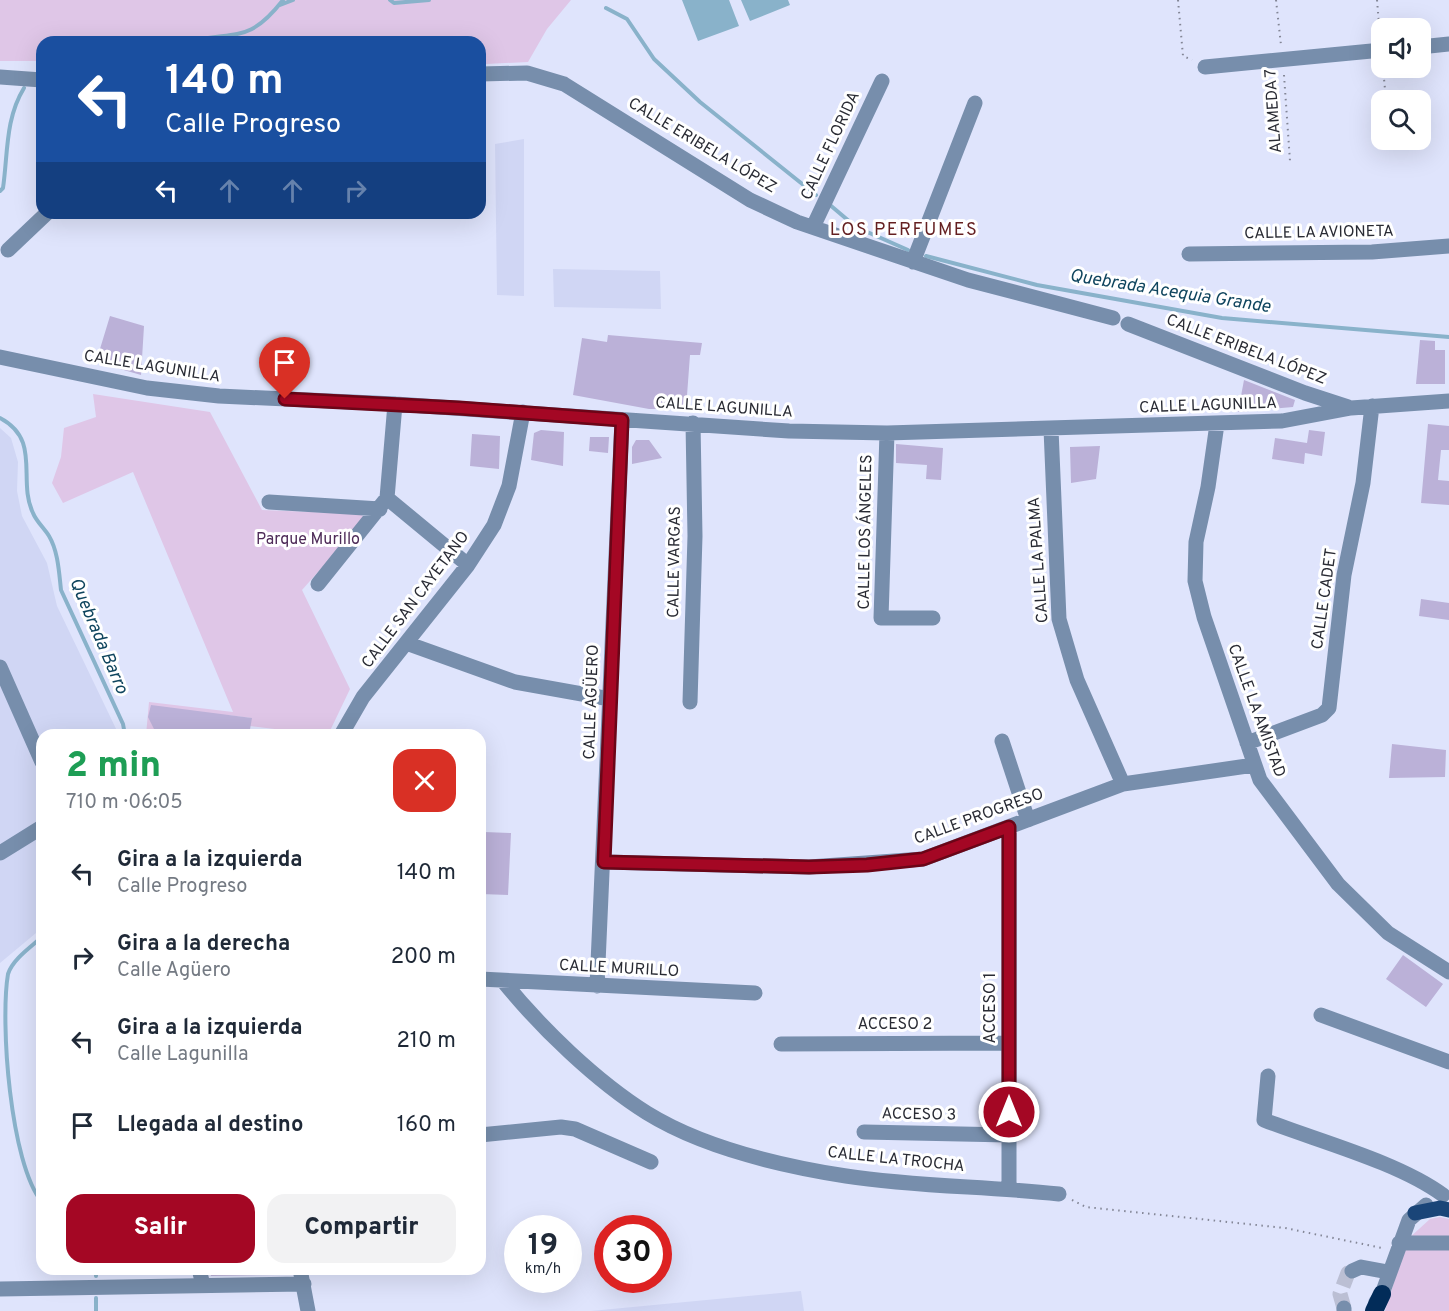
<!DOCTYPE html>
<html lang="es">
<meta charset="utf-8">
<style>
:root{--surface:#fff;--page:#f2f2f3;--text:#1f2937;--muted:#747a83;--accent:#a40724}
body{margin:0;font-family:Overpass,sans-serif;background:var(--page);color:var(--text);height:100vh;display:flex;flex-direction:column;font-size:22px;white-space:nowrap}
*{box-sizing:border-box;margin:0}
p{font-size:20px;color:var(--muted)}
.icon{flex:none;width:33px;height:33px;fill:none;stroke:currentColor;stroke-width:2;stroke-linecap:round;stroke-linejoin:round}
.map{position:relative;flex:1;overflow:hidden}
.side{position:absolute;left:36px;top:729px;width:450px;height:546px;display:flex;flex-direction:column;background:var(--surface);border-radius:18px;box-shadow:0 6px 24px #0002}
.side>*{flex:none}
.hud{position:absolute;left:36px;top:36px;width:450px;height:183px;border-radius:18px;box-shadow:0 6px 24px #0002;background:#1a4fa0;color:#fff;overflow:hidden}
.fabs{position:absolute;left:1371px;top:18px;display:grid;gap:12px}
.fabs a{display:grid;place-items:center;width:60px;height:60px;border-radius:12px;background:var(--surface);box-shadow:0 6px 24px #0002;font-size:30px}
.speed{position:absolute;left:504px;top:1215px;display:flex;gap:12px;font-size:30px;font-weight:700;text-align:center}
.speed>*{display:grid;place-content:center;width:78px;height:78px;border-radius:50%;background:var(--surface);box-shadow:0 6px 24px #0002;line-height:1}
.speed small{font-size:15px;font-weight:400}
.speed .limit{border:9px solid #d22;background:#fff;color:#111}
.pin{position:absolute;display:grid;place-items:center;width:51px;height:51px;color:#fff;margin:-62px -26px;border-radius:50% 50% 50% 0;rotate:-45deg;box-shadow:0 0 6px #0007}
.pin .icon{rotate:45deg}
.me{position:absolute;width:66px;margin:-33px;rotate:0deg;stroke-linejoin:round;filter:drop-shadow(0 0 4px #0008)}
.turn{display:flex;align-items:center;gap:21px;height:126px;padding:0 30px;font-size:27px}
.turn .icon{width:78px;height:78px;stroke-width:2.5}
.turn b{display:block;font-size:42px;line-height:51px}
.lanes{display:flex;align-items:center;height:57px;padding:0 30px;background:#0003;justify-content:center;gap:30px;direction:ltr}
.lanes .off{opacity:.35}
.round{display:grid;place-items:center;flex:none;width:63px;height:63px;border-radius:18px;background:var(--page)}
.head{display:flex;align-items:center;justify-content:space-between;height:102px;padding:0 30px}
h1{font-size:36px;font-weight:800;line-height:45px;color:#1e9e55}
.primary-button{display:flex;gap:12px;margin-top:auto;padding:12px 30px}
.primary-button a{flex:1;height:69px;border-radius:18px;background:var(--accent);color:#fff;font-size:24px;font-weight:800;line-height:69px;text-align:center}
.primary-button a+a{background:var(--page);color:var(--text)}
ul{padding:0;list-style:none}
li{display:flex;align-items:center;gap:18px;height:84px;padding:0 30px}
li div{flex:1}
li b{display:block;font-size:22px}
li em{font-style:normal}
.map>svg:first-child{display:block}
.built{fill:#d0d6f4}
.green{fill:#dfc6e7}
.water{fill:#89b2ca}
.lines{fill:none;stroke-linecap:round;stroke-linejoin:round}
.stream{stroke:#89b2ca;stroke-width:4}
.building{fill:#bbb1d8}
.minor-tunnel{stroke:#bbbfd4;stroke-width:15;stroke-dasharray:15 8;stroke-linecap:butt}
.path{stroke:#838696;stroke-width:2;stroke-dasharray:1.5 4.5;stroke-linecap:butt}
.minor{stroke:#778eac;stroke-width:15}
.major{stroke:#1a4578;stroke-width:15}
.highway{stroke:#022c59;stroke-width:18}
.route-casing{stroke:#6b0517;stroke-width:15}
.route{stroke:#a40724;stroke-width:10}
.labels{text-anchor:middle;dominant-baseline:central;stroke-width:6;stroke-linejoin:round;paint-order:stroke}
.street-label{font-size:16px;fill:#292b34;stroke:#fff}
.park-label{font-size:16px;fill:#4e2b58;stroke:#fff}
.neighbourhood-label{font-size:18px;letter-spacing:1.5px;fill:#641f21;stroke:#fff}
.water-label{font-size:18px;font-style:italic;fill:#0f455e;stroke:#fff}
</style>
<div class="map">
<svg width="1449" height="1311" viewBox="0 0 1449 1311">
<rect width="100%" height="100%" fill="#dfe4fc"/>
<path class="built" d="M524,139V296L497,295L495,144Z
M553,269L660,271L661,309L554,307Z
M0,428L11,438L18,462L17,491L22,516L47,563L57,606L119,735H42V928L0,963Z
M801,1291L804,1311H591Z"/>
<path class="green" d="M0,0H571L547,29L528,62L486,64H480V42H42V61H0Z
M93,394L210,412L262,510L361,514L365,519L302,590L350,689L328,735H290L291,731L250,726L251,718L227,715L224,735H146L149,702L233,712L133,472L63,503L52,483L61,457L64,428L96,417Z
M1440,1217L1449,1219V1238L1408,1239L1430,1219Z
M1449,1247V1311H1385L1404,1250Z"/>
<path class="water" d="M682,0H729L739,26L698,41Z
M741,0H788L790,5L750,21Z"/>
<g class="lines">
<path class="stream" d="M390,0L394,3L429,0
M280,5L293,0
M606,8L627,19L654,59L700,102L816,195
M188,42C235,30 248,45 283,0
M40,71L42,70
M0,191L3,188C8,154 5,119 24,88
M830,205L856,227L908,250
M926,256L1037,285L1222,318L1449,337
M0,418C42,440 17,480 33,513C36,521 44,528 49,536C58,551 59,572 61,590L123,724L125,735
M42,937C31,947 13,959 8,974C0,1021 10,1164 42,1202
M96,1269V1276
M96,1298V1311"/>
</g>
<path class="building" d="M110,316L144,326L141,375L96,362Z
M608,335L702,343L700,355H690L686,409H649L573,395L582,338L607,342Z
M1420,340L1435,341V350H1445V384H1416Z
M1244,380L1295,400L1293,407L1238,412Z
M1428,424L1449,426V450H1441L1438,480L1449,481V505L1421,503Z
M541,430L564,432L563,466L531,460L534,433Z
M1309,430L1325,432L1322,456L1305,453L1304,464L1272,459L1275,438L1307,443Z
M472,434L500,436L499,469L470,466Z
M590,437H609L608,453L589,451Z
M636,440H649L662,458L632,464V447Z
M896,444L943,448L941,480L926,479L927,465L896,463Z
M1100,446L1096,479L1071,483L1070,447Z
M1421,599L1449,603V620L1419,616Z
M151,705L252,718L249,735L156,733L148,717Z
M1392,744L1446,750L1445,777L1389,778Z
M484,832L511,833L508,895L481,894Z
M1403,955L1443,984L1426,1007L1386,979Z
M209,1269H277V1275L211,1276Z"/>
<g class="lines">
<path class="minor-tunnel" d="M1344,1308L1340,1294L1348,1273L1352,1271"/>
<path class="path" d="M1178,0L1183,56L1192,60
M1276,0L1281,45
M1377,0L1380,36
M1383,68L1386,100
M1284,75L1290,161
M1389,140L1390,146
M1072,1200L1086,1207L1285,1228L1382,1248"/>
<path class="minor" d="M1420,47L1449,44
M1205,67L1382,50
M480,74L527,73L564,84L750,200L797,222L968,280L1113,318
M0,77L42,80
M813,227L882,81
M8,250L47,213
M1189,254L1372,252L1449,246
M913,262L975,103
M1128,324L1305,393L1348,407
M0,357L147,388L219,396L395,404L789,431L887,433L1282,421L1351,408L1449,401
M1217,424L1208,487L1196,542L1195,581L1204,617L1260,780L1338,884L1388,933L1449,972
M1051,429L1059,619L1077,680L1123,784
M887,433L881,618H933
M387,498L468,565
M269,502L380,509
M318,584L387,498L395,404
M406,643L515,682L610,699
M0,667L42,762
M690,702L695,536L693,423
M341,735L363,697L468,565L494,525L509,486L523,412
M1002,741L1028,820
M1247,743L1322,715L1329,708L1344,575L1363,483L1372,406
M1009,827V1188
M0,853L42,827
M604,862L809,867L923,859L1123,784L1254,765
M480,979L755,993
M503,981C541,1028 596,1081 647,1113C702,1147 782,1166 846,1176C916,1187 988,1186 1059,1194
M597,986L622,420
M1321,1015L1449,1062
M781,1044L1009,1043
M1268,1076L1264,1120C1318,1141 1398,1162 1443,1195
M864,1132L1009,1135
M480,1135L561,1127L575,1129L651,1162
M1399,1243H1449
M199,1269L203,1285
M300,1269L308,1311
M1352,1271L1361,1267L1388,1272
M0,1289L304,1284
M1376,1302L1382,1294L1409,1220L1426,1205
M1344,1308V1311"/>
<path class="major" d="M1415,1213L1440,1208L1449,1210"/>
<path class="highway" d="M1374,1311L1382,1294"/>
</g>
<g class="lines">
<defs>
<path id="route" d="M285,399L459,408L622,420L604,862L809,867L867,865L923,859L1009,827V1112"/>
</defs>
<use href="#route" class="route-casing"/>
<use href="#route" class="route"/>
</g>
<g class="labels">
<g class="street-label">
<text transform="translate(1274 111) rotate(-94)">ALAMEDA 7</text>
<text transform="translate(702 146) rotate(31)">CALLE ERIBELA LÓPEZ</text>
<text transform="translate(831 146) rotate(-65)">CALLE FLORIDA</text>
<text transform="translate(1319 233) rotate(-1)">CALLE LA AVIONETA</text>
<text transform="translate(1246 350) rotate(21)">CALLE ERIBELA LÓPEZ</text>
<text transform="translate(152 367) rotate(9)">CALLE LAGUNILLA</text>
<text transform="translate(1208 406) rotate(-2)">CALLE LAGUNILLA</text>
<text transform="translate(724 408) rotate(4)">CALLE LAGUNILLA</text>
<text transform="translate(866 532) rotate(-89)">CALLE LOS ÁNGELES</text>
<text transform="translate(1039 560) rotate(-94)">CALLE LA PALMA</text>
<text transform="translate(675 562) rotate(-89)">CALLE VARGAS</text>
<text transform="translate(1325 599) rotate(-82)">CALLE CADET</text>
<text transform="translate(416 600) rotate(-53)">CALLE SAN CAYETANO</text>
<text transform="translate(592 702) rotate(-88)">CALLE AGÜERO</text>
<text transform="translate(1256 711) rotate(70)">CALLE LA AMISTAD</text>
<text transform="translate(979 817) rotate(-20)">CALLE PROGRESO</text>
<text transform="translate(619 969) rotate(3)">CALLE MURILLO</text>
<text transform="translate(991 1008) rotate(-90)">ACCESO 1</text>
<text x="895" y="1025">ACCESO 2</text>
<text transform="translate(919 1115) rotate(1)">ACCESO 3</text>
<text transform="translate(896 1160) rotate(6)">CALLE LA TROCHA</text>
</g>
<g class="park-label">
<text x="308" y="540">Parque Murillo</text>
</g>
<g class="neighbourhood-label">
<text x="904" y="230">LOS PERFUMES</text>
</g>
<g class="water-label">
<text transform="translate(1170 292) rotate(9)">Quebrada Acequia Grande</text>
<text transform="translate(98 636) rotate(67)">Quebrada Barro</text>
</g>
</g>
</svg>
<div class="fabs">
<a><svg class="icon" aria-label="sound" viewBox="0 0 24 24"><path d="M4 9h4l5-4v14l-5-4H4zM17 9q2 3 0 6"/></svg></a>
<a><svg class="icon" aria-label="search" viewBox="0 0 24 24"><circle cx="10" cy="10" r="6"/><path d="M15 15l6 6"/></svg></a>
</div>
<div class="speed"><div>19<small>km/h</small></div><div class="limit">30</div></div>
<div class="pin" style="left:285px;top:399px;background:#d93025"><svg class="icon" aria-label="arrive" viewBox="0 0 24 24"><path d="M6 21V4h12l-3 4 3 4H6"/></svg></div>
<svg class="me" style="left:1009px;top:1112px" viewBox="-20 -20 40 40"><circle r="17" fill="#a40724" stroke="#fff" stroke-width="3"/><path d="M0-11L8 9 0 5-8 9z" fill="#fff"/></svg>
<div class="hud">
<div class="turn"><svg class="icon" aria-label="left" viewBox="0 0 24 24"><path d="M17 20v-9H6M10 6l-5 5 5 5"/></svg><div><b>140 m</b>Calle Progreso</div></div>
<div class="lanes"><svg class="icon" aria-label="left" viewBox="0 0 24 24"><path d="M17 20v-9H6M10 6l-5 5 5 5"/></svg><svg class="icon off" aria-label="ahead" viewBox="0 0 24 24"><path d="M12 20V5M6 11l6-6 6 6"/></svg><svg class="icon off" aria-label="ahead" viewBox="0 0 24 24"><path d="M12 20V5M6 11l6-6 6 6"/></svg><svg class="icon off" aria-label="right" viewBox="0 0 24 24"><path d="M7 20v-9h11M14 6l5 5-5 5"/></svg></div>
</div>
<section class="side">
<div class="head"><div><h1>2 min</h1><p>710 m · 06:05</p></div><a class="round" style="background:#d93025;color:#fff"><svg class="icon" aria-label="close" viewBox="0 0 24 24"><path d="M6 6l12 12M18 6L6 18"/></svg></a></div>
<ul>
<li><svg class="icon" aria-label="left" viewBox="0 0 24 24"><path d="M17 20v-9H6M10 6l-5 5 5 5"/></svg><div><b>Gira a la izquierda</b><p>Calle Progreso</p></div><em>140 m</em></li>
<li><svg class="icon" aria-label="right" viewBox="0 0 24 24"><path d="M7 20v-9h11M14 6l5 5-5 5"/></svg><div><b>Gira a la derecha</b><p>Calle Agüero</p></div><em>200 m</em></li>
<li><svg class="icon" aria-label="left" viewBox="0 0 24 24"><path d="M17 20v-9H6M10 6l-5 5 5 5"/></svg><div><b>Gira a la izquierda</b><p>Calle Lagunilla</p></div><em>210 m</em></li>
<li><svg class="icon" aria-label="arrive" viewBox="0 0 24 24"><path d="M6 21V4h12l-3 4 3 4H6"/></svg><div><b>Llegada al destino</b></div><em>160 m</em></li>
</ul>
<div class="primary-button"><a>Salir</a><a>Compartir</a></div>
</section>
</div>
